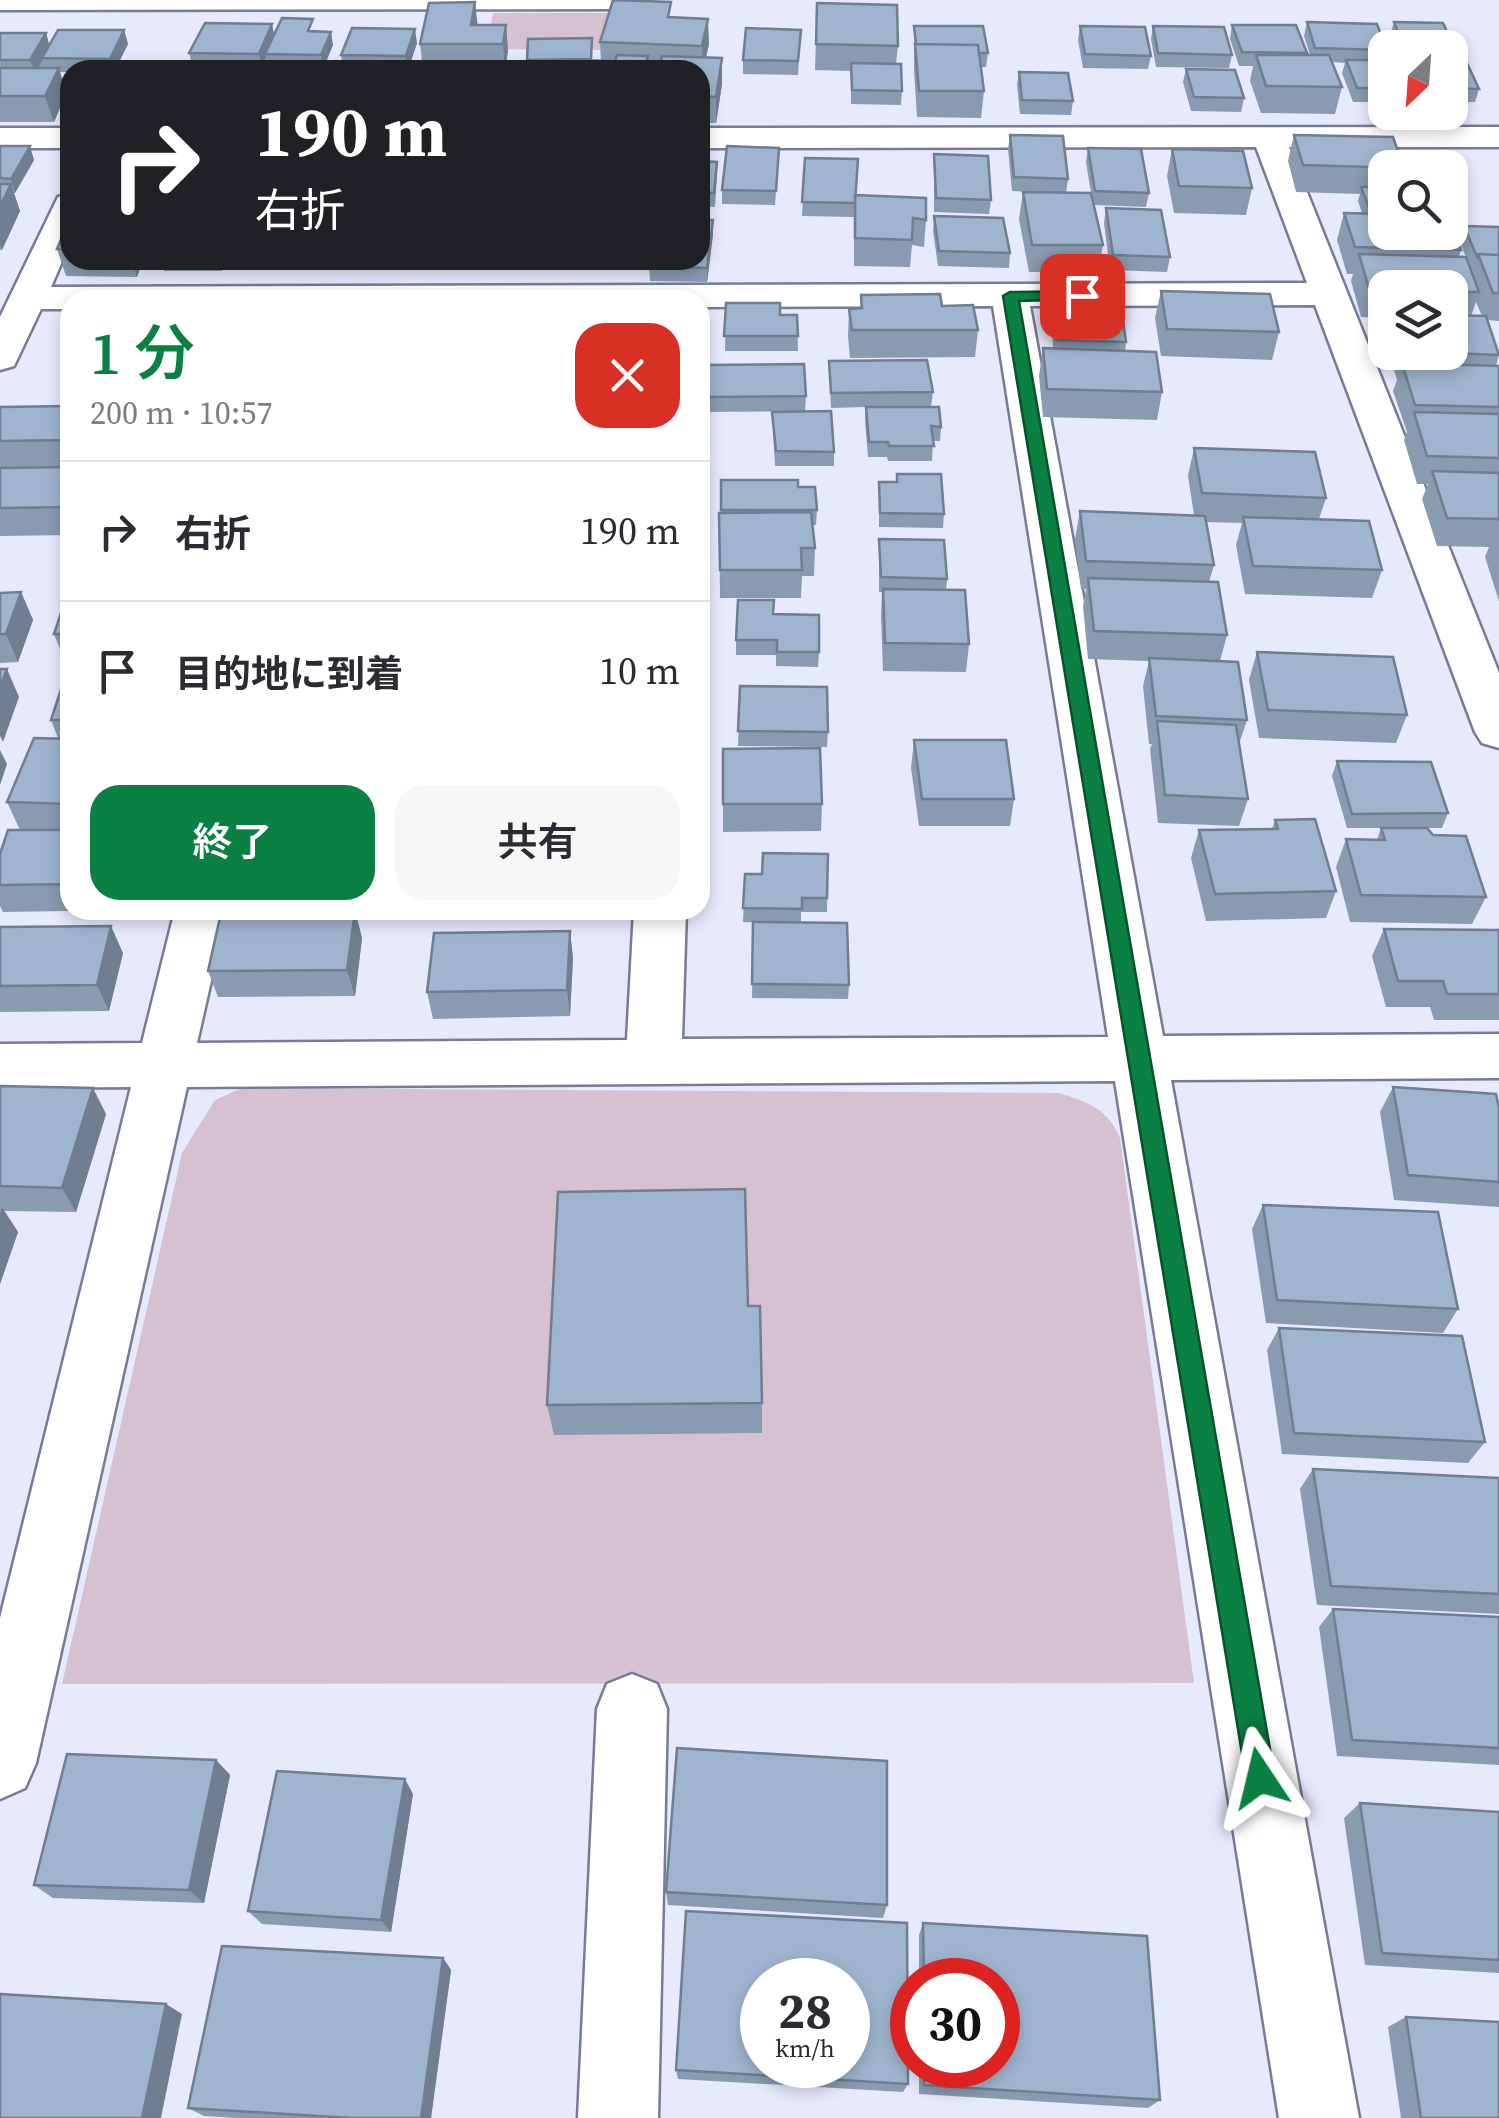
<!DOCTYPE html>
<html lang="ja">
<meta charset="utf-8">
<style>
:root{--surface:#fff;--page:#f7f7f7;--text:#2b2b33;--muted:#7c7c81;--line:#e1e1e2;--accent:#0b8043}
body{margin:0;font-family:"Source Serif 4","Noto Sans JP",serif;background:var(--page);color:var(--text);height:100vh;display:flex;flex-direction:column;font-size:38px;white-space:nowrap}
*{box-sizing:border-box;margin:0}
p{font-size:32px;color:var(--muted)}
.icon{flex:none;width:55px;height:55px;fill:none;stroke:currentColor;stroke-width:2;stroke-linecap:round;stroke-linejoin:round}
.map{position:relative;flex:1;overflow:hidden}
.panel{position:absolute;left:60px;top:290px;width:650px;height:630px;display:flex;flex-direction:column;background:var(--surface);border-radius:30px;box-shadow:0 5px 15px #0003}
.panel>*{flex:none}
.top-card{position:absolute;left:60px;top:60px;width:650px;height:210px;border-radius:30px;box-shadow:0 5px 15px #0003;background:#202124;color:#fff;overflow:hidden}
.needle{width:65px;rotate:205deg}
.tools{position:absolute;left:1368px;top:30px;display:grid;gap:20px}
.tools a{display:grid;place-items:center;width:100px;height:100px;border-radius:20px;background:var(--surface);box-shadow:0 5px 15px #0003;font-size:50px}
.speed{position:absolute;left:740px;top:1958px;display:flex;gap:20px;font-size:50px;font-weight:700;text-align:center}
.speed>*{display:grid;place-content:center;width:130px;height:130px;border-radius:50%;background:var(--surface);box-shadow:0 5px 15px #0003;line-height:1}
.speed small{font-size:25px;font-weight:400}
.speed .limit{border:15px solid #d22;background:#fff;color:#111}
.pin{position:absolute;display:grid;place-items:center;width:85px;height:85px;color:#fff;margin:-42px;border-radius:20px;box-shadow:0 5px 15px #0006}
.me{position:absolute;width:110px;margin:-55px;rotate:350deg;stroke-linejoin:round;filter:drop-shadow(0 0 8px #0008)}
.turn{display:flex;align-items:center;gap:35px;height:210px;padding:0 30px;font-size:45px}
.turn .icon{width:130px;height:130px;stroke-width:2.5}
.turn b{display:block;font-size:70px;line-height:85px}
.round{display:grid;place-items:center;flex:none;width:105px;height:105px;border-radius:30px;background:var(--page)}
.head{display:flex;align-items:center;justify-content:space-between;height:170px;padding:0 30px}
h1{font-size:60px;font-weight:600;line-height:75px;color:var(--accent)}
.button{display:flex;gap:20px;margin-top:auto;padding:20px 30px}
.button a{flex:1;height:115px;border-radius:30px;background:var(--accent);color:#fff;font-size:40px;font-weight:600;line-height:115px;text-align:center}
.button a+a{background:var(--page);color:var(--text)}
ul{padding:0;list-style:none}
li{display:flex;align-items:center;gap:30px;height:140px;padding:0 30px;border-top:2px solid var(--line)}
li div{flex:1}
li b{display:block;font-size:38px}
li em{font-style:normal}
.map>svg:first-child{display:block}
.green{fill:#d5c1d0}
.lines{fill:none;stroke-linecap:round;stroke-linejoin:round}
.minor-casing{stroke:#787b98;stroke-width:5}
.tertiary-casing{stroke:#787b98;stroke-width:5}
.minor{fill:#fff;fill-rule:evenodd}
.tertiary{fill:#fff;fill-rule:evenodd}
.wall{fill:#899bb1;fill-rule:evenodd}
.shaded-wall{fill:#6f7e90}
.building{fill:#9fb4ce;stroke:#6f7e90;stroke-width:2.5;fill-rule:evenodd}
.route{fill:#0b8043;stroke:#07532c;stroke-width:2.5}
</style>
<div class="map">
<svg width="1499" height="2118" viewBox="0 0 1499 2118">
<rect width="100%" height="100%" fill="#e7e9fd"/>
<path class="green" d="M493,13H608L604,50L486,49Z
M242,1088L1059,1093C1088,1102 1108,1109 1120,1138L1194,1683L62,1684L182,1153L215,1100Z"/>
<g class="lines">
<defs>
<path id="minor" d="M1499,127V147H1289L1499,673V748L1482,743L1475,732L1315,305L1030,306L1163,1036L1499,1034V1078L1171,1080L1359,2118H1279L1115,1081L187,1087L36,1763L25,1788L0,1799V1618L131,1087L0,1088V1044L142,1043L175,910H227L197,1043L627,1040L634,910H686L682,1039L1108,1037L993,306L700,307V300H70V309H41L14,366L0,370V317L58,197L70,194V243L51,287L1307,283L1256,147L700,148V128Z
M0,128H70V148H0Z
M632,1674L657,1684L667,1709L658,2118H578L597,1709L607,1684Z"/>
<path id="tertiary" d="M0,0H651L647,6L636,9L0,10Z"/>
</defs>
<use href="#minor" class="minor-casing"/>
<use href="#tertiary" class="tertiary-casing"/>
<use href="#minor" class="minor"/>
<use href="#tertiary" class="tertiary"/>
</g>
<path class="wall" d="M817,3L898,46L896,64L902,91L901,105L851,104V71L815,70Z
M672,17L709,44L706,58H722V84L716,123H700V70H528L527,60L592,38V61H601L600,42Z
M1307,22L1385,48V102H1353L1342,73L1345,63L1332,62L1342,87L1335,114L1261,113L1250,81L1253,66H1239L1230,39L1232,25L1307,53L1306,55H1310L1304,36Z
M1394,22L1443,23L1458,55L1456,61H1466L1479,89L1475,102H1450V48H1395L1390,35Z
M477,25H506L508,51L505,70H423L420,44Z
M914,26L988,53L986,67H981L984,91L981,118L917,117L914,70Z
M1080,26L1151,56L1148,69L1083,68L1078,40Z
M1153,26L1232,55L1229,68L1156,67L1151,39Z
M124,30L128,44L115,70H70V72H60L66,94L54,122H0V33H46L49,46Z
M801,30L798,75L743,74V60Z
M315,31L333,45L323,69L268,68L266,58L262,68H252V70H186L192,64L189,53L274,35Z
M417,43L408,70L343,68L341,55Z
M1186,69L1244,98L1241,112L1191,111L1183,82Z
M1019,72L1073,101L1071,115L1020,114L1017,85Z
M1010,135L1068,179L1066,193H1091L1086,162L1088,148L1149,193L1146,207L1094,205L1103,245L1098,272H1029L1019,219L1023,192H1041L1012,191L1008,149Z
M1294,135L1385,168V232L1461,250L1459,256L1466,257L1459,240L1464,226L1499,227V321L1487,320L1499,354L1496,366H1499V601L1485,557L1489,547L1437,546L1422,499L1428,484H1417L1404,440L1407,432L1393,391L1397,380L1389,352H1450V288H1385V318L1361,317L1351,281L1353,274H1347L1337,240L1344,213H1362L1358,201L1360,194L1296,192L1288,161ZM1476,302L1482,316H1471Z
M0,146L34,160L15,193H14L20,211L2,250H0Z
M779,148L775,205L722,204V190Z
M1172,149L1252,188L1246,215L1174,213L1167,176Z
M934,154L991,200L989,214L934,212Z
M805,158L857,195L926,220L924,247L912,245L910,267L854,266V217L802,216Z
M700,161L717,176L715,207L700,206Z
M1106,208L1170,257L1167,272L1110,270L1104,223Z
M934,216L1010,253L1009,268L938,266L933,231Z
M70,218V260H143L137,277L66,276L57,249Z
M713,234L707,282L650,281L649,266Z
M161,260H225L222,271H164Z
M387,260H447L444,270L389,268Z
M1161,291L1279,332L1272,360L1161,356L1155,318Z
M861,295L942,306L978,330L975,357L850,358L848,336L849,309L860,308Z
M726,303L780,315H797L798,351H725Z
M1053,303L1126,342L1125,351L1162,392L1157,420L1043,417L1039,376L1043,348H1053L1051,317Z
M829,361L933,392L931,407L941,427L940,441H933L932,461H888L887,457H868L865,421L866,407L831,408Z
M704,365L806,396L805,411L705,412Z
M70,406V535L0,536V407Z
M772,412L834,452V466H775Z
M1194,448L1326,498L1319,519L1382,570L1372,598L1245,594L1236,545L1242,523L1206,522L1214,565L1209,582L1227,635L1220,661L1247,720L1239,744L1248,799L1239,826L1158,823L1150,749L1152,744H1149L1143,686L1149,661L1088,659L1083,606L1086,589H1081L1075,539L1080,511L1194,515L1188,476Z
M721,480L798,487L817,510L816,525H813L815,548L814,576H802L801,598H720L719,513H721Z
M879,482L944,514L943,528L879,527Z
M879,539L947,579L946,590L969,644L966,672L883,671L881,617L882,592H879Z
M21,592L33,620L18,662L0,663V593Z
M70,592V662H65L54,634Z
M773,614L819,652L818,667L776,666V655H736V640Z
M1257,652L1407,715L1396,743L1259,738L1249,680Z
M70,674V910H134L3,912L0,906V854L43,830H20L7,802L58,738L51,720Z
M740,686L828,732L827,747L738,746Z
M914,740L1014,799L1010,826H919L911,768Z
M723,749L822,804L821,831L723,832Z
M1337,761L1448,813L1442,828H1388L1486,897L1472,924L1350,922L1336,867L1346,839L1377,840L1381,828H1347L1332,776Z
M1275,820L1336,891L1326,918L1206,921L1191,858L1199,830L1272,829Z
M828,854L827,912H801V923L743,922L745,874H762Z
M210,910H368V914H356L362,938L355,996L218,997L208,971L221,913H211Z
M753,922L849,985L848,999L752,998Z
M0,927L123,953L109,1011L0,1012Z
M1384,929L1499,930V1020H1434L1430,1007H1386L1372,956Z
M570,931L573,958L570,1016L433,1019L427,992Z
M0,1086L106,1114L76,1212L4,1211L18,1232L0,1284Z
M1393,1087L1499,1108V1207L1394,1200L1380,1112Z
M1263,1205L1458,1309L1443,1333L1266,1323L1252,1229Z
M748,1306L762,1403V1433L554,1435L547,1405Z
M1279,1328L1485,1442L1468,1463L1282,1454L1267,1350Z
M1313,1469L1499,1478V1614L1317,1605L1300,1489Z
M1333,1609L1499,1617V1765L1337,1756L1319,1627Z
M216,1760L230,1775L204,1903L53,1898L34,1885Z
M413,1794L391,1932L262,1924L248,1911Z
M1360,1803L1499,1812V1973L1365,1965L1344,1818Z
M666,1892L887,1905L883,1918L668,1905Z
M923,1923L1160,2100L1148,2108L919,2094V2065H998V1980H919V1935Z
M443,1958L451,1970L431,2118H237L204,2116L188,2108Z
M1406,2017L1499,2118H1401L1388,2027Z
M676,2070L908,2084L903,2092L678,2079Z"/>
<path class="shaded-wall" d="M475,2L478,28L471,25Z
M708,19L709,44L702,72V46Z
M272,24L275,38L265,54L266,58L262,68L259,54Z
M506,25L508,51L505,70L503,44Z
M415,29L417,43L408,70L406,56Z
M124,30L128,44L115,70H113L110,59Z
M331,32L333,45L323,69L321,55Z
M46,33L50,47L35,73L30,60Z
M722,58V84L716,123V97Z
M59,68L66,94L54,122L45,96Z
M30,146L34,160L15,193L11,179Z
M11,184L20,211L2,250L0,245V206Z
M713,220V234L707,282V268Z
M132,260H143L137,277Z
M219,260H225L222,271Z
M21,592L33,620L18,662L6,634Z
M7,669L19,697L3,742L0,736V687Z
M0,750L7,764L0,785Z
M355,911L362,938L355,996L347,970Z
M111,926L123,953L109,1011L97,985Z
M570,931L573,958L570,1016L567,990Z
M93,1088L106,1114L76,1212L62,1188Z
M2,1207L18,1232L0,1284V1214Z
M216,1760L230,1775L204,1903L189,1890Z
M405,1779L413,1794L391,1932L381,1920Z
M443,1958L451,1970L431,2118H421Z
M166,2004L182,2014L161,2118H142Z"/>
<path class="building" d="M613,0L671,2L668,17L708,19L702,46L600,42Z
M475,2L471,25H506L503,44H420L429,3Z
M817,3L897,5L898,46L816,44Z
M282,18L313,19L308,31L331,32L321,55L265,54Z
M1307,22L1377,24L1386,48L1385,50L1315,48Z
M1394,22L1443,23L1458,55H1450V48H1404Z
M205,23L272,24L259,54L189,53Z
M1232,25H1296L1307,53L1242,52Z
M914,26H983L988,53H979L978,45L916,44Z
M1080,26L1145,27L1151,56L1085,54Z
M1153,26L1224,27L1232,55L1158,53Z
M352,28L415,29L406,56L341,55Z
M746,28L801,30L798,61L743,60Z
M58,30H124L110,59L42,58Z
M0,33H46L30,60H0Z
M592,38L591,59L527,60L528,39Z
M915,44L978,45L984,91H919Z
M617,55L648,56L644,70H573L576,60L615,61Z
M1256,55H1329L1342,87L1266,86Z
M662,56L722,58L716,97L700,96V70H659Z
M1346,60H1385V88H1357Z
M1450,61H1466L1479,89L1450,88Z
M851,63L901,64L902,91L852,90Z
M189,64L252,66L250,70H186Z
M0,68H59L45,96H0Z
M1186,69L1235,70L1244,98L1194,97Z
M1019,72L1068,73L1073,101L1022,100Z
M1010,135L1063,136L1068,179L1014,177Z
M1294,135L1393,137L1404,168L1303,165Z
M0,146H30L11,179L0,178Z
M727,146L779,148L776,191L722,190Z
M1088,148L1141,149L1149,193L1095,191Z
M1172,149L1243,151L1252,188L1179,186Z
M934,154L988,156L991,200L936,198Z
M805,158L858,159L855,203L802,202Z
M700,161L717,162L714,193L700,192Z
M0,184H11L0,206Z
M1361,187H1385V214L1371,213Z
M1023,192L1091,193L1103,245H1032Z
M855,195L926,198V220L913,218L912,240L855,238Z
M1106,208L1161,210L1170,257L1113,255Z
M1344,213L1385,214V232H1450V219L1461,250L1355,247Z
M934,216L1003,218L1010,253L939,251Z
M70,218V249H57Z
M700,220H713L707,268L649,266L651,260H700Z
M1464,226L1499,227V255L1478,254L1477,257Z
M1359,254L1466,257L1479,292H1450V288H1385V290L1369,289Z
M1478,254L1499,255V293H1493Z
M1161,291L1270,294L1279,332L1167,329Z
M940,294L942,306L973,305L978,330H852L849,309L862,308L861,295Z
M447,296L446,300H350L351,297Z
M726,303H780V315H797L798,336H724Z
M1053,303L1121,305L1126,342L1056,340Z
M1450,315L1486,316L1499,355L1426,352H1450Z
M1043,348L1156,352L1162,392L1047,389Z
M927,360L933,392L831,393L829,361Z
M1402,363L1499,366V407L1415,405Z
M804,364L806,396L704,397V365Z
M70,406V440L0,441V407Z
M866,407H939L941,427L931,426L934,446H889L888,442H869Z
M831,411L834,452L776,451L772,412Z
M1414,412L1499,414V458L1427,456Z
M1194,448L1315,452L1326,498L1202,493Z
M70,467V507L0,508V468Z
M1432,471L1499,473V519L1447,518Z
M897,474H941L944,514L880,513L879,482H897Z
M721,480H798V487H815L817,510H721Z
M1080,511L1205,516L1214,565L1086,561Z
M811,512L815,548H801L802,570H720L719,513Z
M1243,517L1369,521L1382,570L1253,566Z
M879,539L944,540L947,579L881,577Z
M1088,578L1218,582L1227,635L1094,631Z
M883,589L965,590L969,644L885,643Z
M21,592L6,634H0V593Z
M68,592H70V634H54Z
M738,600H774L773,614L819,615V652H777V640H736Z
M1257,652L1393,657L1407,715L1268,710Z
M1149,658L1238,662L1247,720L1156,716Z
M0,669H7L0,687Z
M66,674H70V720H51Z
M740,686L827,687L828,732L738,731Z
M1157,721L1236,725L1248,799L1165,795Z
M34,738L70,739V804L7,802Z
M914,740H1006L1014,799H922Z
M820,748L822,804H723V749Z
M1337,761L1431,762L1448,813L1352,814Z
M1315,819L1336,891L1215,894L1199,830L1278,829L1275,820Z
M1381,828H1427L1433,835L1466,836L1486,897L1361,895L1346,839L1385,840Z
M8,830H70V884L0,885V854Z
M763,853L828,854L827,898H802V909L743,908L745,874H762Z
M355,911L347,970L208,971L221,913Z
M753,922L847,923L849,985L752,984Z
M111,926L97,985L0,986V927Z
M1384,929L1499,930V994H1447L1443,981H1398Z
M570,931L567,990L427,992L434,933Z
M0,1086L93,1088L62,1188L0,1186Z
M1393,1087L1496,1094L1499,1108V1182L1408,1175Z
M745,1189L748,1306H760L762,1403L547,1405L558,1192Z
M1263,1205L1438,1212L1458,1309L1277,1300Z
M1279,1328L1462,1336L1485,1442L1294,1433Z
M1313,1469L1499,1478V1594L1331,1586Z
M1333,1609L1499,1617V1748L1352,1740Z
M677,1748L887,1761V1905L666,1892Z
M67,1754L216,1760L189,1890L34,1885Z
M277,1771L405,1779L381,1920L248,1911Z
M1360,1803L1499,1812V1960L1382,1953Z
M686,1911L907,1923L908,2084L676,2070ZM762,1980H848V2065H762Z
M923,1923L1147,1936L1160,2100L924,2085V2065H998V1980H924Z
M222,1946L443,1958L421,2118H351L188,2108Z
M0,1994L166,2004L142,2118H0Z
M1406,2017L1499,2022V2118H1421Z"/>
<path class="route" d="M1082,291L1087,293V299L1019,301L1275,1778L1271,1789L1260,1793L1250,1789L1246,1778L1003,296L1010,292Z"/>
</svg>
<div class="tools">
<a><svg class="needle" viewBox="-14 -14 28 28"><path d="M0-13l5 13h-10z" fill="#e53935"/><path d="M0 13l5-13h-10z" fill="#7c7c81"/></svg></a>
<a><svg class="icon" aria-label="search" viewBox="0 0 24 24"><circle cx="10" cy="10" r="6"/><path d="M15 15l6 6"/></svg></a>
<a><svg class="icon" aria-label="layers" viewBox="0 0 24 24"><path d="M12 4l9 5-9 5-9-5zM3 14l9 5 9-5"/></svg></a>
</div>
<div class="speed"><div>28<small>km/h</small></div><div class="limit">30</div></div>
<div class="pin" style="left:1082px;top:296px;background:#d93025"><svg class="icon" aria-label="arrive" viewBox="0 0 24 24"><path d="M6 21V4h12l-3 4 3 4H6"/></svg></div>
<svg class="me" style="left:1260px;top:1778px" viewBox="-20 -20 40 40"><path d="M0-17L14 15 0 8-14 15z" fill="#0b8043" stroke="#fff" stroke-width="4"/></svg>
<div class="top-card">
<div class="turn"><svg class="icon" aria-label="right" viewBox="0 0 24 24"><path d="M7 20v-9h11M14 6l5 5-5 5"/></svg><div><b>190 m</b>右折</div></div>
</div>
<section class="panel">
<div class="head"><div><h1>1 分</h1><p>200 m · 10:57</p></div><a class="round" style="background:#d93025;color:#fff"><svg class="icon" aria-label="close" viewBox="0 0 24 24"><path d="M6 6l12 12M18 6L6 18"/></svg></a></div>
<ul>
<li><svg class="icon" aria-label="right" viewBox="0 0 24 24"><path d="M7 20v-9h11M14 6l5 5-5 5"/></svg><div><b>右折</b></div><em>190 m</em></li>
<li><svg class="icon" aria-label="arrive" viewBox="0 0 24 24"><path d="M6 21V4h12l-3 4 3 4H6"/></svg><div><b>目的地に到着</b></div><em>10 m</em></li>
</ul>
<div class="button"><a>終了</a><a>共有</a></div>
</section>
</div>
